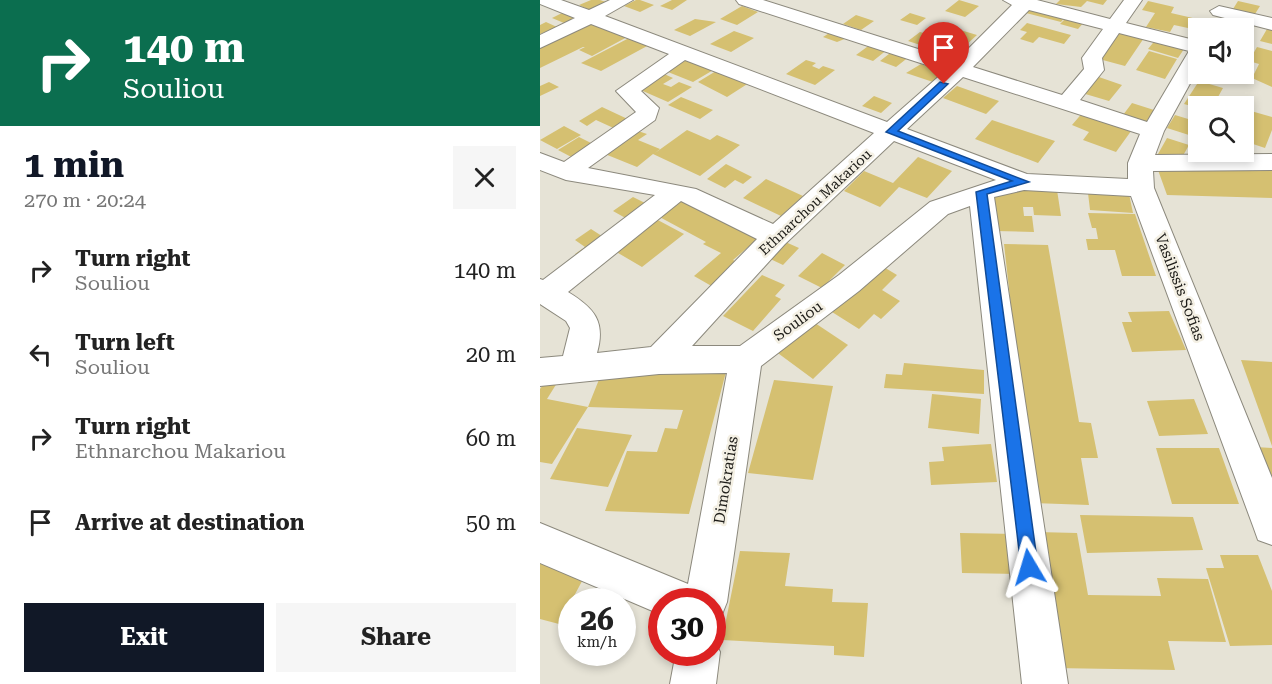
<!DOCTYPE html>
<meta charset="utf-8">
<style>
:root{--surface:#fff;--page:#f6f6f6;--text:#222;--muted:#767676;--accent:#111827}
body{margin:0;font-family:"Roboto Serif",serif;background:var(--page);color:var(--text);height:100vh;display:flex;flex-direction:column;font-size:22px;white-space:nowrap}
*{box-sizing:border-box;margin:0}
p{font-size:20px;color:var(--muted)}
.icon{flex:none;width:33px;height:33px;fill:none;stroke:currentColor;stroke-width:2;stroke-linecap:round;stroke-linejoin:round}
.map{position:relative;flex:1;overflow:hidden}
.panel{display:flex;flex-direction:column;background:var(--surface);width:540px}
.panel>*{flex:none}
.guide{background:#0b6e4f;color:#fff;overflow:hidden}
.fabs{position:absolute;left:648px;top:18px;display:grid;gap:12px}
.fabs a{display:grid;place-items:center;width:66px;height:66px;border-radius:0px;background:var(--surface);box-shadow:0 3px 9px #0003;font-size:30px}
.speed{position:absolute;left:18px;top:588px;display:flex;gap:12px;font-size:30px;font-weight:700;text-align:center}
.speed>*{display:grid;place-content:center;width:78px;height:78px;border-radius:50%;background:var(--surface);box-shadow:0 3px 9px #0003;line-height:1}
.speed small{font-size:15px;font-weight:400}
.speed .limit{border:9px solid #d22;background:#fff;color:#111}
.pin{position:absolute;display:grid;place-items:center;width:51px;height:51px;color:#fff;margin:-62px -26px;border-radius:50% 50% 50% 0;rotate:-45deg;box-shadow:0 0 6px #0007}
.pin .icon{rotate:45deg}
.me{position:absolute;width:66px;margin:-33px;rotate:353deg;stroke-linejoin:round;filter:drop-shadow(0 0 4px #0008)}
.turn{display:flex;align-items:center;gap:21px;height:126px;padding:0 24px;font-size:27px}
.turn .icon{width:78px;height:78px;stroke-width:2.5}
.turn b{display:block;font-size:42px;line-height:51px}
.round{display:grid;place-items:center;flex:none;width:63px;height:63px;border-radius:0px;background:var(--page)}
.overview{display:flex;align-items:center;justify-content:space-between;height:102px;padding:0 24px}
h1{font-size:36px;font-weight:700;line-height:45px;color:var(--accent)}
.primary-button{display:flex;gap:12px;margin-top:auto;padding:12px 24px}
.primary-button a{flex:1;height:69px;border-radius:0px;background:var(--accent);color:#fff;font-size:24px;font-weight:700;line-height:69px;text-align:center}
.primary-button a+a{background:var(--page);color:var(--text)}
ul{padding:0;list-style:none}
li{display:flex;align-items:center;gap:18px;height:84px;padding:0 24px}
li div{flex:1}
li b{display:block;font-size:22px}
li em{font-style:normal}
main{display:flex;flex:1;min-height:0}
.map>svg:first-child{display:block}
.building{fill:#d5c071}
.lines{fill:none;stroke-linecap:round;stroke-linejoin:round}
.minor-casing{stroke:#8c897d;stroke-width:2}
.minor{fill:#fff;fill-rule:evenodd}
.route{fill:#1a73e8;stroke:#114b97;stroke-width:1.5}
.labels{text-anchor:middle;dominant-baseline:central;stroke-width:5;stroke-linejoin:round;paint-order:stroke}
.far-street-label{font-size:14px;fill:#1d1c18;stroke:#f4f0e4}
.street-label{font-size:15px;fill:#1d1c18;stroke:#f4f0e4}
</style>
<main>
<section class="panel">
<div class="guide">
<div class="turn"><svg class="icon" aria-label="right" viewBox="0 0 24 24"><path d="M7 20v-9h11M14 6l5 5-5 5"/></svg><div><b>140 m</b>Souliou</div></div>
</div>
<div class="overview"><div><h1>1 min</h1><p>270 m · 20:24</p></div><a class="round"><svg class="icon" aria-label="close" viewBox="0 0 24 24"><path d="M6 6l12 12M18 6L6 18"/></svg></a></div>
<ul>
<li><svg class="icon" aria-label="right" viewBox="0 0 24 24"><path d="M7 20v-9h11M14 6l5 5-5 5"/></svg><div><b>Turn right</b><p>Souliou</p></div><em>140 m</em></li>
<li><svg class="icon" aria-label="left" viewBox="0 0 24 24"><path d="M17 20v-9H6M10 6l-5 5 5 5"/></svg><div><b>Turn left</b><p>Souliou</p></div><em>20 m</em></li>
<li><svg class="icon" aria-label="right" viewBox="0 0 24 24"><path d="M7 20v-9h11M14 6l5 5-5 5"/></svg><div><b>Turn right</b><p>Ethnarchou Makariou</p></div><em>60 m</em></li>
<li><svg class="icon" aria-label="arrive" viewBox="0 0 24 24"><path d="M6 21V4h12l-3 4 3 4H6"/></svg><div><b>Arrive at destination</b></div><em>50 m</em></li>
</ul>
<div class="primary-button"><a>Exit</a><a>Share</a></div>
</section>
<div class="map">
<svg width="732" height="684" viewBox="0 0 732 684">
<rect width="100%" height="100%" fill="#e6e3d6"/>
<path class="building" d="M51,0H60L69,3L52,11L39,5Z
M96,0H100L114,5L100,12L84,6Z
M132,0H147L132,10L120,6Z
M419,0L439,6L425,17L405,11Z
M520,0H567L563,5L547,1L541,7L516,4Z
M608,1L634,7L631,13L657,19L648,28L634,25L630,32L606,27L615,13L602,10Z
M698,1L720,6L715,14L693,9Z
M202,6L218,12L197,25L180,19Z
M491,8L526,16L521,22L486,13Z
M28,10L40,15L24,23L12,18Z
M370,13L386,18L377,25L360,20Z
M316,15L334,21L321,30L303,24Z
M528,16L545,21L538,29L520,24Z
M155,19L176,22L150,36L134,30Z
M6,22L17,27L0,34V25Z
M53,22L89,36L52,56L39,50L45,47H43L0,68V48Z
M487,23L531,35L524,44L499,37L493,43L480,39L487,32L480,30Z
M417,29L437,35L414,56L368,41L380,32L405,39Z
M581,29L606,35L585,66L559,59Z
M727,29L732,30V44L720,41Z
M294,30L312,36L297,42L283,37Z
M194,31L214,38L191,52L170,44Z
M89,38L109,45L61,71L41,63Z
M617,38L646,46L638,58L608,49Z
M331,44L348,49L333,61L316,55Z
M717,47L732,51V87L712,78L719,64L709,61Z
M354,50L370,56L356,67L340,61Z
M609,51L637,59L625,79L596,70Z
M145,57L175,69L153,82L123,70Z
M266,60L276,63L272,66L279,69L283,66L295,70L275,85L246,74Z
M391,61L405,71L393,82L366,73L381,64L386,66Z
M658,66V74H690L686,81L676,79L654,73Z
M181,68L212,81L187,97L158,82Z
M122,73L133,78L123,84L131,87L139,82L152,87L128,102L96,88Z
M556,76L582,85L569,101L542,93Z
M659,81L683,88L673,106L658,108L644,104Z
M9,82L19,87L0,96V86Z
M417,86L459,101L446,114L403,98Z
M334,96L352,103L341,113L322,106Z
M141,97L173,110L160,119L128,105Z
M592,103L614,110L606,122L583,115Z
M62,107L94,122L80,131L56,120L47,126L39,121Z
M704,109L732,117V130L725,148L704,141Z
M544,111L594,127L576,152L543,140L549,132L532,125Z
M635,115L658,122L652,136L627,128Z
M452,120L515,141L498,163L435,139Z
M24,126L41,135L17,149L0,140Z
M92,129L107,134L98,140L120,149L115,153L147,130L170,140L177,135L200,145L160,176L113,154L97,167L60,152Z
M39,137L57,146L37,160L18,150Z
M627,138L649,145L640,161L618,154Z
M378,157L412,171L387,198L359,187L340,207L304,191L324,171L353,183Z
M186,164L212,177L203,184L195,180L185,188L167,179Z
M651,166L732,168V198L627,195L618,170L653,171Z
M226,179L263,196L241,216L203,198Z
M588,189L593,213L550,210L548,193Z
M517,190L521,216L494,215L493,207H483L484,216H492L494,232L455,231L452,196L459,191Z
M140,195L221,236L193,260L201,264L175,288L154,276L181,253L163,244L166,242L114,214Z
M93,197L109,205L89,220L73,211Z
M548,213L595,214L616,276H582L575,250H548L546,239H558L556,228H552Z
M114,218L144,234L102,267L73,250Z
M51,229L68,240L42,259L35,254L45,247L35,240Z
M241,240L259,248L243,265L224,256Z
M464,244L508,245L539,422L551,423L558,458H541L549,505L493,503Z
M282,253L305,265L282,288L258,276Z
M342,266L357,275L342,290L360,301L341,319L334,314L319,329L292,312Z
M222,275L245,285L235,296L241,299L213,331L183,316Z
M629,311L646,350L592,352L582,322H592L588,312Z
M266,317L308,345L273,379L231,348Z
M701,360L732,362V446Z
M364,363L444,370V394L344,388L346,374L362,375Z
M64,367L187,368L149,514L65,511L87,451L117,452L125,428L137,429L143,410L48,407Z
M234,380L293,386L273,480L208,473Z
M6,381L17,383L7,399L48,407L12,464L0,462V389Z
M392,394L441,399L439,434L388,428Z
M654,399L668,434L619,436L607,401Z
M37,428L92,435L68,487L10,479Z
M451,444L457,482L391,485L389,462L404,461L402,447Z
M715,447L732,448V489Z
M616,448H679L699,504H632Z
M540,515L653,517L663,550L547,553Z
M497,532L537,533L548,595L621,596L617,578L668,579L686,642L628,641L635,670L514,668Z
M420,533L476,534L480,574L422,573Z
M0,548L48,570L19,624L0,619Z
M200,551L250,553L245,586L293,589L292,602L328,603L324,657L294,655V646L182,640Z
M680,555H718L732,591V645L690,646L666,568H684Z"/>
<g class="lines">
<defs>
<path id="minor" d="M0,0H21L49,10L70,0H93L65,16L347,122L405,71L199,4L196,0H223L416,61L472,5L463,0H497L570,19L584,0H602L586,23L658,41V69L624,131L615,155L732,154V170L613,171L614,188L732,478V545L718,540L713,526L591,196L484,190L454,197L528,684H482L430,206L408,214L319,291L221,366L187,602L181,617L172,620V602H122V615L0,563V523L148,584L187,373L119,374L0,386V358L23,356L30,328L26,321L0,304V279L3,280L115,195L26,180L0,170V153L24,162L96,112L76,91L129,54L51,24L0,48V35L35,18L0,4ZM489,10L563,29L542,58L544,69L522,95L433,67ZM579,33L649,51L607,122L540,100L564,70L562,58ZM145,60L334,133L233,224L156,189L48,168L115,120L119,108L101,91ZM423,77L600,134L588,163V179L487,174L367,129ZM354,141L456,180L390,202L299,275L200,346H152L245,244ZM141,201L217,239L111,347L57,353C66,321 54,308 28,292Z
M679,6L732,18V30L673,15L670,11Z
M172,636L180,652L176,684H130L136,652H172Z"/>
</defs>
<use href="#minor" class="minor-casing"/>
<use href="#minor" class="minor"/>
</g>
<path class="route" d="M400,82L408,84L358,131L489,182L447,194L498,567L496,573L489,576L483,573L481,567L436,192L472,181L346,132Z"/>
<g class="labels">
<g class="far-street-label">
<text transform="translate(275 202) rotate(-43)">Ethnarchou Makariou</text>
</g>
<g class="street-label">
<text transform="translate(640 287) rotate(69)">Vasilissis Sofias</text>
<text transform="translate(258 321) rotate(-36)">Souliou</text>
<text transform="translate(186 480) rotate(-81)">Dimokratias</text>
</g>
</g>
</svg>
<div class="fabs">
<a><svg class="icon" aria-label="sound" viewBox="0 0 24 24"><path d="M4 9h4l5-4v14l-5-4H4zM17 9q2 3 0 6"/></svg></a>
<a><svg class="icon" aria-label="search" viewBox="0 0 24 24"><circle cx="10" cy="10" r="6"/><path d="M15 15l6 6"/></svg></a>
</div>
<div class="speed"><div>26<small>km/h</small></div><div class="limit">30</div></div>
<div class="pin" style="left:404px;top:84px;background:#d93025"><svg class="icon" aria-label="arrive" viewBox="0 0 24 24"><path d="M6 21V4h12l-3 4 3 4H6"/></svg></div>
<svg class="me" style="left:489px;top:567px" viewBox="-20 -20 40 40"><path d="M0-17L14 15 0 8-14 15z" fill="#1a73e8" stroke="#fff" stroke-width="4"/></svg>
</div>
</main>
